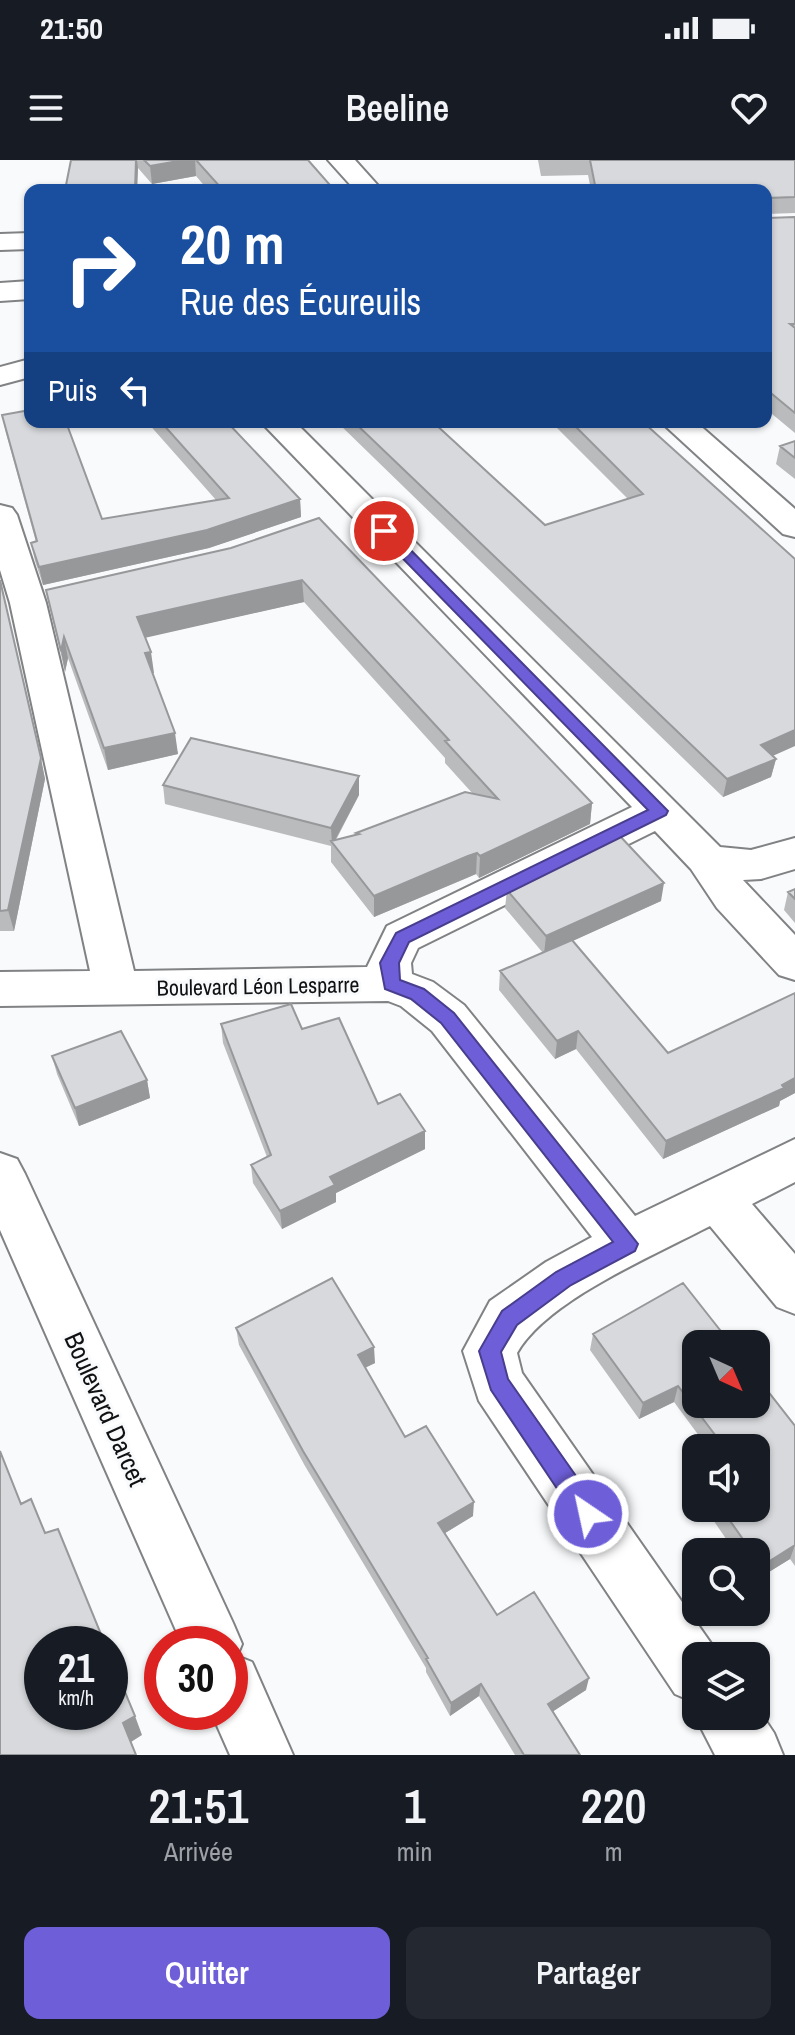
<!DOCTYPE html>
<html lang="fr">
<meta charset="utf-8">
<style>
:root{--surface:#171b24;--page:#242831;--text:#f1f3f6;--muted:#9ea1a6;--accent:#6e5fd9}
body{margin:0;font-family:"Archivo Narrow",sans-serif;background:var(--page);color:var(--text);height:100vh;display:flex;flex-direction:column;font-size:30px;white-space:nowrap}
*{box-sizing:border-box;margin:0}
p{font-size:26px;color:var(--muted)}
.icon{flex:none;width:44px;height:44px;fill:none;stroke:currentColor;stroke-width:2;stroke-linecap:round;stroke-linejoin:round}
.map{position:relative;height:1595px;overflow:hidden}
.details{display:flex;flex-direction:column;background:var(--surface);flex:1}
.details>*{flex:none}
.banner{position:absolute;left:24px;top:24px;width:748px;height:244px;border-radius:16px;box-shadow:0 2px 6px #0004;background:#1a4fa0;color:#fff;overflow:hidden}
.needle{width:52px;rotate:136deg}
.buttons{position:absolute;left:682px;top:1170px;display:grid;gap:16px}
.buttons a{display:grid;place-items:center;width:88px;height:88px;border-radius:16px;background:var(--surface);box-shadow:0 2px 6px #0004;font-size:40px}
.speed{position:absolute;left:24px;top:1466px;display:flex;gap:16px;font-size:40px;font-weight:700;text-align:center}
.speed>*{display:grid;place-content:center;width:104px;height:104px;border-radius:50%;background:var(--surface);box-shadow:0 2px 6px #0004;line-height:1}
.speed small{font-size:20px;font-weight:400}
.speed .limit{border:12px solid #d22;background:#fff;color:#111}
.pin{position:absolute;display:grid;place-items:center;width:68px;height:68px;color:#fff;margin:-34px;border:4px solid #fff;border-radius:50%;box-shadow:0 2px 8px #0007}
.me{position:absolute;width:88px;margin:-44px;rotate:326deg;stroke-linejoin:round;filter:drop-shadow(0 0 6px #0008)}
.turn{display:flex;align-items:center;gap:28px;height:168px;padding:0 24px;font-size:36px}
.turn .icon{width:104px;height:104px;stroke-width:2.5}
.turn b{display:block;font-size:56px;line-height:68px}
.then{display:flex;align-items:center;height:76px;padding:0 24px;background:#0003;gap:16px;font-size:30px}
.eta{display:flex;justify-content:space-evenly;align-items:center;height:136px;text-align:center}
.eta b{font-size:48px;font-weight:600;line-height:56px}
.button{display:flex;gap:16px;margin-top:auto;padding:16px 24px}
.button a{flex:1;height:92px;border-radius:16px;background:var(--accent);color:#fff;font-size:32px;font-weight:600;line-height:92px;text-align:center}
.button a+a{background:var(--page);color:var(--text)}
.status{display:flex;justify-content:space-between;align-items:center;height:56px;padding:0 40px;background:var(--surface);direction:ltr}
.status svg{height:22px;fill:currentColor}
header{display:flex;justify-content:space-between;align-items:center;height:104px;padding:0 24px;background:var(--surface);font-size:36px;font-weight:600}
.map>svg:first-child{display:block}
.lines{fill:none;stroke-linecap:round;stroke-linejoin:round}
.minor-casing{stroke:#808284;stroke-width:4}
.minor{fill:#fff;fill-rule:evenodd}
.wall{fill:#b9bbbd}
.shaded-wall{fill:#96989a}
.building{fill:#d7d9dc;stroke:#96989a;stroke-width:2}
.route{fill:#6e5fd9;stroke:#483e8d;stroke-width:2}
.labels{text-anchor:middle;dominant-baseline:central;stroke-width:6;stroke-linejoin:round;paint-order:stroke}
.street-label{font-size:22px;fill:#101112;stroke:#f8fafc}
.near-street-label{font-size:26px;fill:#101112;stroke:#f8fafc}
</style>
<div class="status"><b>21:50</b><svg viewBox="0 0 49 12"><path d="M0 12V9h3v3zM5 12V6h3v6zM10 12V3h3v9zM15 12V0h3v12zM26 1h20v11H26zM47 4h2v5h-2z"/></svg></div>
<header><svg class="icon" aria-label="menu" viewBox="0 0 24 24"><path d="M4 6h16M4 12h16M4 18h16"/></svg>Beeline<svg class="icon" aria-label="heart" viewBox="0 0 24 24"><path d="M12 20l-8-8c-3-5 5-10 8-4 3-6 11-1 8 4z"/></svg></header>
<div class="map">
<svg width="795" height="1595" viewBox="0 0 795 1595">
<rect width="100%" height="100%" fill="#f8fafc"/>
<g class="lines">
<defs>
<path id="minor" d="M328,0H355L382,30H355Z
M30,73V89L0,90V74Z
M30,121V139L0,141V123Z
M30,199V217L0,225V207Z
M261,262H295L720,687L751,690L795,678V709L761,719L743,720L795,775V820L779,815L717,748L691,709L655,671L418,788L411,803L412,814L433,822L464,845L635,1056L795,979V1022L752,1044L795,1094V1154L777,1147L710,1066C655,1095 547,1140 517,1193L522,1213L717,1492L719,1496H696V1543L675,1534L479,1241L463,1191L490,1141L546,1102L592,1077L432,871L401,846L388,841L0,846V812L90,811L10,443L0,410V345L12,348L17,355L46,443L134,811L367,807L387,766L632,647Z
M661,262H696L795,349V377L783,374Z
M0,993L17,999L25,1014L233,1463L242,1484L237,1496L252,1502L293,1595H230L211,1552H230V1484H182L0,1070Z
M756,1546L774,1573L783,1595H715L695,1556L696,1554L756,1556Z"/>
</defs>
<use href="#minor" class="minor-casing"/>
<use href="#minor" class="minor"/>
</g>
<path class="wall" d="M71,0H308L330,25V30H208L196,16L152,24L138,8L137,30H65Z
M538,0H795V53L767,54V58L795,57V273L766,249V30H591L588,15L541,16Z
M2,255L102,359L216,340L147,262H227L300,339L301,357L209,388L43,425L35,401L31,383L36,382L6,273Z
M337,262H433L545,365L628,339L551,262H643L773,596L776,599L771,617L723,637Z
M795,281V319L776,304L780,286Z
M319,358L592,643L590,664L479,718L476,714L467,718L374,757L331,702V686L165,644L163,625L359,635L336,680L356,675V673L473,634L445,603V598L304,442L145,477L153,514L178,594L108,610L68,498L65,512L46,430L231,388Z
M0,420L45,619L14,771H0Z
M795,729V763L784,750L788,732Z
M507,730L661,741L572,781L668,893L795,833V933L780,941L779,946L663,999L576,889L555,899L499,830L500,811L543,793L505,748Z
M221,864L302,869L425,989L336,1033V1042L282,1069L253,1023L251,1005L267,997L223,883Z
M52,896L147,920L150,938L79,966L57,914Z
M236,1168L375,1203L365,1208L405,1277L473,1356L445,1373L497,1455L586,1530L553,1551L580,1595H515L479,1536L450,1556L426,1512V1508L305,1306L239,1185Z
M593,1174L795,1266V1406L790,1399L756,1420V1392H735L705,1348H756V1288H708L674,1242L639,1259L590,1190Z"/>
<path class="shaded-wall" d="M136,0H137L138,8L137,30H135Z
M184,0H195L196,16L152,24L150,6Z
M300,339L301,357L209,388L43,425L39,407Z
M302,420L304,442L140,479L137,457Z
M64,477L68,498L65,512L61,491Z
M151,492L154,513L148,515L145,493Z
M795,570V586L757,603L761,585Z
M175,573L178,594L108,610L104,588Z
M41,598L45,619L14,771L8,750Z
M776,599L771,617L723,637L727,619Z
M359,616V635L333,684L332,683L331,668Z
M592,643L590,664L479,718L480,696Z
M477,693L476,714L374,757V736Z
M664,723L661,741L544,794L546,776Z
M578,871L576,889L555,899L557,881Z
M795,918V933L780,941L779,946L663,999L666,981Z
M147,920L150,938L79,966L75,948Z
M425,971V989L336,1033V1042L282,1069L280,1051L330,1017Z
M374,1187L375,1203L358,1211V1195Z
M678,1226L674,1242L639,1259L643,1243Z
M474,1342L473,1356L437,1378L438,1363Z
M795,1385L790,1399L756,1420L762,1406Z
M589,1518L586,1530L546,1556L548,1544Z
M481,1524L479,1536L450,1556L451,1543Z
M135,1556L142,1575L131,1582L123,1563Z"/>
<path class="building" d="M71,0H136L135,30H65Z
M144,0H184L150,6Z
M196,0H308L330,25L222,29Z
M590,0H795V37L767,38V58L795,57V164H790L795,168V253L766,229V30H596Z
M30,250V262H66L102,359L229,338L161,262H227L300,339L207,370L39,407L31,383L37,381L2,255Z
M354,262H433L545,365L643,334L571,262H643L795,399V570L761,585L776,599L727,619Z
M795,281V298L780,286Z
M319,358L592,643L480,696L477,693L468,696L374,736L331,681L359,674L356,673L465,632L498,639L445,581L449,580L302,420L137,457L151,492L145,493L175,573L104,588L64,477L61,491L46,430L231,388Z
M0,420L41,598L8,750L0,751Z
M191,578L359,616L331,668L163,625Z
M619,675L664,723L546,776L507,730Z
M795,729V739L788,732Z
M572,780L668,893L795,833V918L782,925L784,928L666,981L578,871L557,881L500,811Z
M291,844L302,869L339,858L378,944L400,934L425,971L330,1017L335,1025L280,1051L251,1005L271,995L221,864Z
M121,871L147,920L75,948L52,896Z
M332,1118L374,1187L358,1195L405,1277L426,1266L474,1342L438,1363L497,1455L534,1432L589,1518L548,1544L580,1595H524L481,1524L451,1543L426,1499L428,1498L303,1291L236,1168Z
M683,1123L731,1184H696V1244H756V1216L795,1266V1385L762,1406L756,1398V1392H752L721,1348H756V1288H725L678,1226L643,1243L593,1174Z
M0,1291L21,1344L31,1339L45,1373L58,1369L105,1484H42V1552H110V1496L135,1556L123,1563L136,1595H0Z"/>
<path class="route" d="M384,367L389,368L668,651L666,655L409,782L399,803L400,820L424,829L454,853L638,1084L635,1091L571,1125L517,1165L501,1192L508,1219L597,1346L600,1354L597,1363L588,1366L580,1363L491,1230L479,1191L502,1151L556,1112L613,1082L441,863L411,839L385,829L380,803L396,773L648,650L379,374L377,371Z"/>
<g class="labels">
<g class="street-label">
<text transform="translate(258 826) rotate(-1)">Boulevard Léon Lesparre</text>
</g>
<g class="near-street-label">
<text transform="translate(106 1249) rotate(66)">Boulevard Darcet</text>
</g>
</g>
</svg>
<div class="buttons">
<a><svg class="needle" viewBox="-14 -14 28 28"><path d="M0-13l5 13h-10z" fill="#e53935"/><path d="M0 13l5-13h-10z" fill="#9ea1a6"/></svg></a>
<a><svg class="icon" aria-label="sound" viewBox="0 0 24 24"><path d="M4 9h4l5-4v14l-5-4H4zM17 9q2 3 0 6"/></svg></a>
<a><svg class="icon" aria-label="search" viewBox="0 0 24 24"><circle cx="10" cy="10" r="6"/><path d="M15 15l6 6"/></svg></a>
<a><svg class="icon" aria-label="layers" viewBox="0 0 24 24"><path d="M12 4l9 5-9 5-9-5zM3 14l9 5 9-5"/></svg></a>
</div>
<div class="speed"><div>21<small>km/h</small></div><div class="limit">30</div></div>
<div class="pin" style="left:384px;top:371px;background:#d93025"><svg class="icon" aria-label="arrive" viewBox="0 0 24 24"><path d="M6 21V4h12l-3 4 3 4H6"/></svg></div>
<svg class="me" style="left:588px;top:1354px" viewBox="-20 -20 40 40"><circle r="17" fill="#6e5fd9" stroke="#fff" stroke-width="3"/><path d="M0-11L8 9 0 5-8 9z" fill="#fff"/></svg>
<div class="banner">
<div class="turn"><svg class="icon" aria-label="right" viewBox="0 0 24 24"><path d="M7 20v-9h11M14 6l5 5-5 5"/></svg><div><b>20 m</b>Rue des Écureuils</div></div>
<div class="then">Puis<svg class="icon" aria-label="left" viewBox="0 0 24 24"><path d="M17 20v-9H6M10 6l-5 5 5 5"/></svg></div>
</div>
</div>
<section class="details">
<div class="eta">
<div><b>21:51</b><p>Arrivée</p></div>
<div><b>1</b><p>min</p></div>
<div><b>220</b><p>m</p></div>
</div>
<div class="button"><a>Quitter</a><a>Partager</a></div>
</section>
